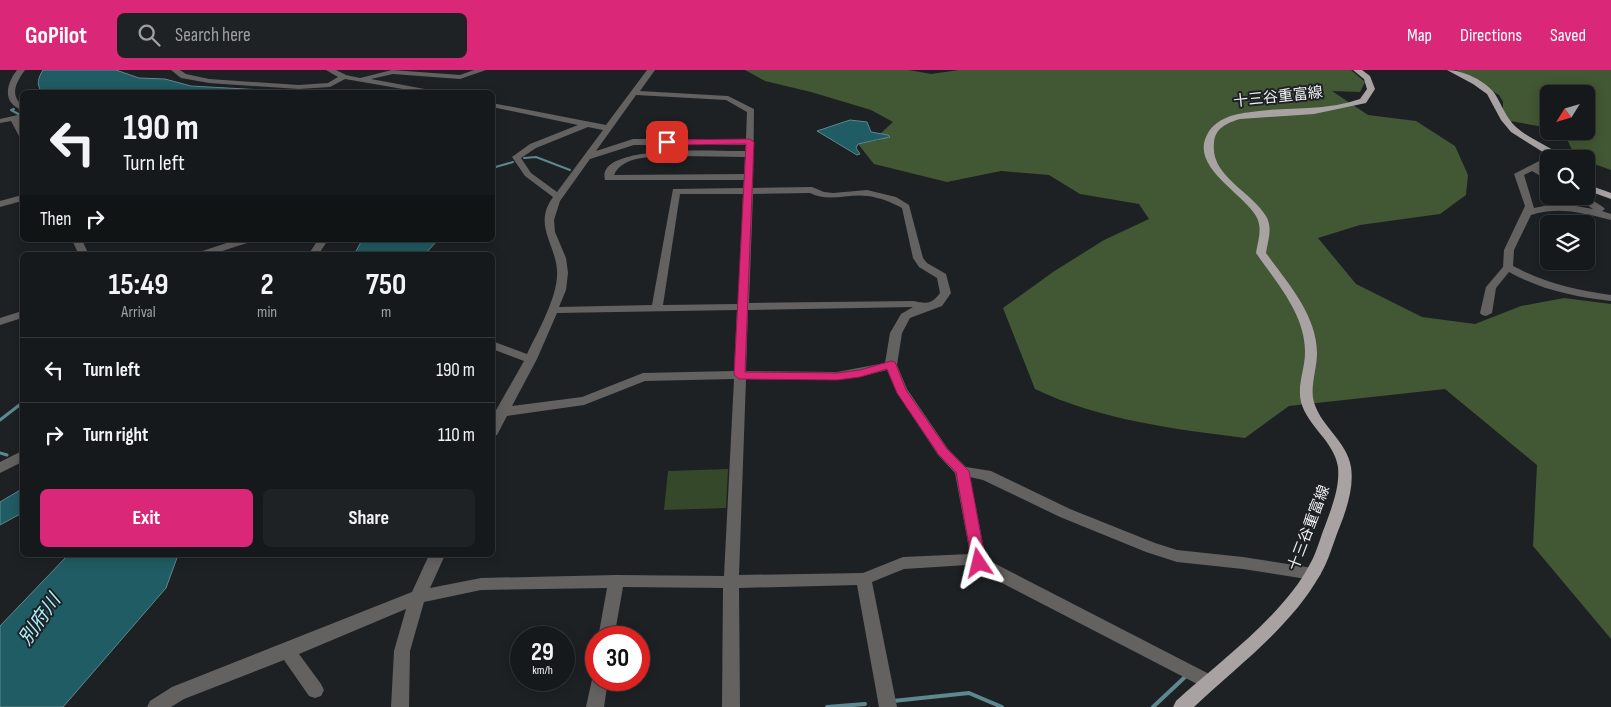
<!DOCTYPE html>
<meta charset="utf-8">
<style>
:root{--surface:#16191b;--page:#1f2224;--text:#f1f3f6;--muted:#9ea0a3;--line:#35383a;--accent:#db2777}
body{margin:0;font-family:"Sofia Sans Condensed","Noto Sans JP",sans-serif;background:var(--page);color:var(--text);height:100vh;display:flex;flex-direction:column;font-size:19px;white-space:nowrap}
*{box-sizing:border-box;margin:0}
p{font-size:16px;color:var(--muted)}
.icon{flex:none;width:28px;height:28px;fill:none;stroke:currentColor;stroke-width:2;stroke-linecap:round;stroke-linejoin:round}
.map{position:relative;flex:1;overflow:hidden}
.drawer{position:absolute;left:20px;top:182px;width:475px;height:305px;display:flex;flex-direction:column;background:var(--surface);border-radius:8px;box-shadow:0 2px 12px #0003,0 0 0 1px var(--line)}
.drawer>*{flex:none}
.banner{position:absolute;left:20px;top:20px;width:475px;height:152px;border-radius:8px;box-shadow:0 2px 12px #0003,0 0 0 1px var(--line);background:#16191b;color:var(--text);overflow:hidden}
.needle{width:32px;rotate:233deg}
.controls{position:absolute;left:1540px;top:15px;display:grid;gap:10px}
.controls a{display:grid;place-items:center;width:55px;height:55px;border-radius:8px;background:var(--surface);box-shadow:0 2px 12px #0003,0 0 0 1px var(--line);font-size:25px}
.speed{position:absolute;left:510px;top:556px;display:flex;gap:10px;font-size:25px;font-weight:700;text-align:center}
.speed>*{display:grid;place-content:center;width:65px;height:65px;border-radius:50%;background:var(--surface);box-shadow:0 2px 12px #0003,0 0 0 1px var(--line);line-height:1}
.speed small{font-size:12px;font-weight:400}
.speed .limit{border:8px solid #d22;background:#fff;color:#111}
.pin{position:absolute;display:grid;place-items:center;width:42px;height:42px;color:#fff;margin:-21px;border-radius:10px;box-shadow:0 2px 8px #0006}
.me{position:absolute;width:55px;margin:-28px;rotate:350deg;stroke-linejoin:round;filter:drop-shadow(0 0 4px #0008)}
.turn{display:flex;align-items:center;gap:18px;height:105px;padding:0 20px;font-size:22px}
.turn .icon{width:65px;height:65px;stroke-width:2.5}
.turn b{display:block;font-size:35px;line-height:42px}
.then{display:flex;align-items:center;height:48px;padding:0 20px;background:#0003;gap:10px;font-size:19px}
.eta{display:flex;justify-content:space-evenly;align-items:center;height:85px;text-align:center}
.eta b{font-size:30px;font-weight:700;line-height:35px}
.primary-button{display:flex;gap:10px;margin-top:auto;padding:10px 20px}
.primary-button a{flex:1;height:58px;border-radius:8px;background:var(--accent);color:#fff;font-size:20px;font-weight:700;line-height:58px;text-align:center}
.primary-button a+a{background:var(--page);color:var(--text)}
ul{padding:0;list-style:none}
li{display:flex;align-items:center;gap:15px;height:65px;padding:0 20px;border-top:1px solid var(--line)}
li div{flex:1}
li b{display:block;font-size:19px}
li em{font-style:normal}
header{display:flex;align-items:center;gap:30px;box-sizing:border-box;height:70px;padding:0 25px;background:var(--accent);color:#fff}
header strong{font-size:24px}
nav{display:flex;gap:28px;margin-inline-start:auto;font-size:18px}
.search{width:350px;height:45px;background:var(--page);display:flex;align-items:center;gap:12px;box-sizing:border-box;padding:0 18px;border-radius:8px;color:var(--muted);font-size:19px}
.map>svg:first-child{display:block}
.green{fill:#36482a}
.forest{fill:#425733}
.water{fill:#205c64;stroke:#5e888f}
.lines{fill:none;stroke-linecap:round;stroke-linejoin:round}
.stream-far2{stroke:#5e888f;stroke-width:2}
.stream-far1{stroke:#5e888f;stroke-width:3}
.stream{stroke:#5e888f;stroke-width:4}
.minor{fill:#646161;fill-rule:evenodd}
.major{fill:#a8a3a2;fill-rule:evenodd}
.route{fill:#db2777;stroke:#8e194d}
.labels{text-anchor:middle;dominant-baseline:central;stroke-width:4;stroke-linejoin:round;paint-order:stroke}
.street-label{font-size:15px;fill:#eef0f2;stroke:#1e2124}
.near-water-label{font-size:19px;font-style:italic;fill:#aaf3fe;stroke:#1e2124}
</style>
<header>
<strong>GoPilot</strong>
<div class="search"><svg class="icon" aria-label="search" viewBox="0 0 24 24"><circle cx="10" cy="10" r="6"/><path d="M15 15l6 6"/></svg>Search here</div>
<nav><a>Map</a><a>Directions</a><a>Saved</a></nav>
</header>
<div class="map">
<svg width="1611" height="637" viewBox="0 0 1611 637">
<rect width="100%" height="100%" fill="#1e2124"/>
<path class="green" d="M728,399L726,438L664,440L668,401Z"/>
<path class="forest" d="M745,0H909L931,4L959,0H1351L1365,12L1360,22L1332,21L1368,45L1416,51L1455,76L1468,105L1466,125L1440,144L1360,155L1318,168L1356,214L1422,247L1475,254L1521,236L1564,228L1611,234V569L1533,476L1537,395L1445,319L1289,336L1245,368C1174,359 1100,350 1035,319L1003,238L1053,202L1104,170L1149,149L1139,134L1080,124L1049,105L1001,101L947,112L874,94L858,74L880,70L888,65L880,64L893,52L871,40L811,22L765,11Z
M1456,0H1611V100L1586,91V89L1575,86L1563,61H1586V24H1549V58L1510,51L1503,40V32L1499,25Z"/>
<path class="water" d="M43,0H116L139,8L165,9L191,16L299,22H42C36,15 38,8 43,0Z
M850,50L867,52L871,62L888,65L890,67L858,74L856,78L860,84L857,85L817,61Z
M362,170H438L424,185H354Z
M22,419V443L0,455V432Z
M68,485H178L166,518L63,637H0V556Z"/>
<g class="lines">
<path class="stream-far2" d="M14,39L11,40L22,46
M524,88L536,87L570,100
M492,98L513,92"/>
<path class="stream-far1" d="M0,350L22,333
M0,383L7,385"/>
<path class="stream" d="M893,631L969,623L1002,637
M827,637L865,634
M1153,637L1185,607"/>
<path class="minor" d="M17,0H25C17,11 9,24 22,35V40C2,33 6,14 17,0Z
M171,0H180L186,4L209,9L299,15L328,13L338,7L326,0H336L346,5L360,8L392,0L460,5L474,0H486L460,9L393,4L371,9L430,20L434,22H420L345,9L330,17L299,19L209,13L181,8Z
M647,0H655L640,21L728,26L754,39L753,118L812,117L824,122L833,123L867,120L896,127L909,135L923,188L927,193L946,204L951,223L942,236L910,248L902,263L897,295L907,319L948,379L966,397L991,401L1070,439L1155,473L1177,480L1243,487L1313,498L1318,500L1321,504L1318,508L1313,510L1243,499L1177,492L1146,482L1060,447L983,410L970,407L986,489L1215,607L1218,612L1215,617L1209,620L1203,617L967,495L904,499L872,512L897,637H879L857,515L739,518L740,637H722L723,518L623,517L614,568H598L607,518L481,520L424,532L410,581L409,637H391L394,581L406,539L299,584L321,614L324,620L321,626L315,628L309,626L284,590L184,629L171,637H147L150,631L172,617L412,522L429,485H445L430,518L481,508L616,505L724,506L734,309L645,311L584,335L507,346L497,365L492,366L495,342L524,291L492,279V271L527,284C538,261 559,225 557,200C555,173 533,155 553,127L525,106L512,87L530,74L578,55L492,37V33L606,55ZM636,25L726,30L747,42L746,69H633L596,81ZM588,57L603,60L557,122L531,103L521,88L536,78ZM634,75H746L745,81C724,82 595,72 605,110H744L743,118L673,119L652,235L559,237L566,220L568,203L566,188L555,162L554,150L560,131L590,89ZM682,86L745,87L744,104L614,105C623,83 662,87 682,86ZM810,123C830,133 848,123 868,126C881,128 891,132 902,138L913,188L919,197L937,208L940,223C932,234 927,234 914,231L749,233L753,124ZM680,124H743L738,234L663,235ZM913,237L901,244L890,263L885,293L837,302L746,301L748,240ZM737,240L734,301L643,303L582,327L512,336L537,289L557,243ZM887,300L897,323L938,385L955,403L970,484L903,487L863,503L739,505L746,309L837,310L860,307Z
M22,44V48L19,49L22,57V66H19L11,51L0,53V49Z
M1545,88L1551,89H1549V94L1539,98L1549,104V111L1532,101L1524,105L1534,138L1559,133L1593,139L1574,126H1586L1603,137L1605,139L1602,141L1611,144V150C1582,143 1560,136 1531,145L1514,180L1513,196C1545,213 1575,220 1611,225V231C1575,227 1541,220 1509,202L1496,218L1492,243L1486,246L1482,245L1480,243L1486,217L1503,197L1504,180L1525,136L1514,104Z
M22,125V131L0,137V131Z
M72,170H82L89,185H79Z
M236,170H251L250,172L210,185H195L196,183Z
M318,170H328L318,185H308Z
M22,241V248L0,255V248Z
M22,381V392L0,403V392Z
M596,603V610H608L604,637H586L593,605Z"/>
<path class="major" d="M1353,0H1362L1370,6L1375,19L1366,33L1314,44L1240,49C1227,53 1215,58 1214,73C1210,106 1251,121 1266,146C1273,158 1268,170 1266,183C1287,212 1317,245 1317,283C1317,298 1311,313 1313,328C1318,355 1347,370 1351,397C1354,417 1347,438 1340,456C1333,473 1329,490 1320,505C1290,558 1237,596 1194,637H1173L1176,631C1219,592 1283,546 1310,494C1317,482 1320,468 1325,456C1332,437 1340,417 1338,397C1334,371 1308,357 1301,332C1297,315 1305,299 1305,283C1306,245 1276,212 1256,183C1258,170 1263,158 1256,146C1243,123 1188,96 1208,63C1217,48 1234,44 1251,42C1289,36 1322,42 1360,29L1367,19L1364,9Z
M1447,0C1463,0 1486,11 1495,24C1502,35 1506,48 1516,57C1530,70 1551,76 1565,89H1554L1511,62L1501,50L1487,24L1473,14Z
M1586,114L1611,123V129L1586,120Z"/>
</g>
<path class="route" d="M750,69L754,72L745,302L837,303L860,300L891,291L895,292L906,320L947,379L969,401L986,493L984,497L979,498L974,497L972,493L956,402L939,385L897,323L887,299L860,307L837,310L739,309L734,305L746,74L667,75L663,72L667,70Z"/>
<g class="labels">
<g class="street-label">
<text transform="translate(1278 27) rotate(-6)">十三谷重富線</text>
<text transform="translate(1309 458) rotate(-69)">十三谷重富線</text>
</g>
<g class="near-water-label">
<text transform="translate(40 550) rotate(-55)">別府川</text>
</g>
</g>
</svg>
<div class="controls">
<a><svg class="needle" viewBox="-14 -14 28 28"><path d="M0-13l5 13h-10z" fill="#e53935"/><path d="M0 13l5-13h-10z" fill="#9ea0a3"/></svg></a>
<a><svg class="icon" aria-label="search" viewBox="0 0 24 24"><circle cx="10" cy="10" r="6"/><path d="M15 15l6 6"/></svg></a>
<a><svg class="icon" aria-label="layers" viewBox="0 0 24 24"><path d="M12 4l9 5-9 5-9-5zM3 14l9 5 9-5"/></svg></a>
</div>
<div class="speed"><div>29<small>km/h</small></div><div class="limit">30</div></div>
<div class="pin" style="left:667px;top:72px;background:#d93025"><svg class="icon" aria-label="arrive" viewBox="0 0 24 24"><path d="M6 21V4h12l-3 4 3 4H6"/></svg></div>
<svg class="me" style="left:979px;top:493px" viewBox="-20 -20 40 40"><path d="M0-17L14 15 0 8-14 15z" fill="#db2777" stroke="#fff" stroke-width="4"/></svg>
<div class="banner">
<div class="turn"><svg class="icon" aria-label="left" viewBox="0 0 24 24"><path d="M17 20v-9H6M10 6l-5 5 5 5"/></svg><div><b>190 m</b>Turn left</div></div>
<div class="then">Then<svg class="icon" aria-label="right" viewBox="0 0 24 24"><path d="M7 20v-9h11M14 6l5 5-5 5"/></svg></div>
</div>
<section class="drawer">
<div class="eta">
<div><b>15:49</b><p>Arrival</p></div>
<div><b>2</b><p>min</p></div>
<div><b>750</b><p>m</p></div>
</div>
<ul>
<li><svg class="icon" aria-label="left" viewBox="0 0 24 24"><path d="M17 20v-9H6M10 6l-5 5 5 5"/></svg><div><b>Turn left</b></div><em>190 m</em></li>
<li><svg class="icon" aria-label="right" viewBox="0 0 24 24"><path d="M7 20v-9h11M14 6l5 5-5 5"/></svg><div><b>Turn right</b></div><em>110 m</em></li>
</ul>
<div class="primary-button"><a>Exit</a><a>Share</a></div>
</section>
</div>
